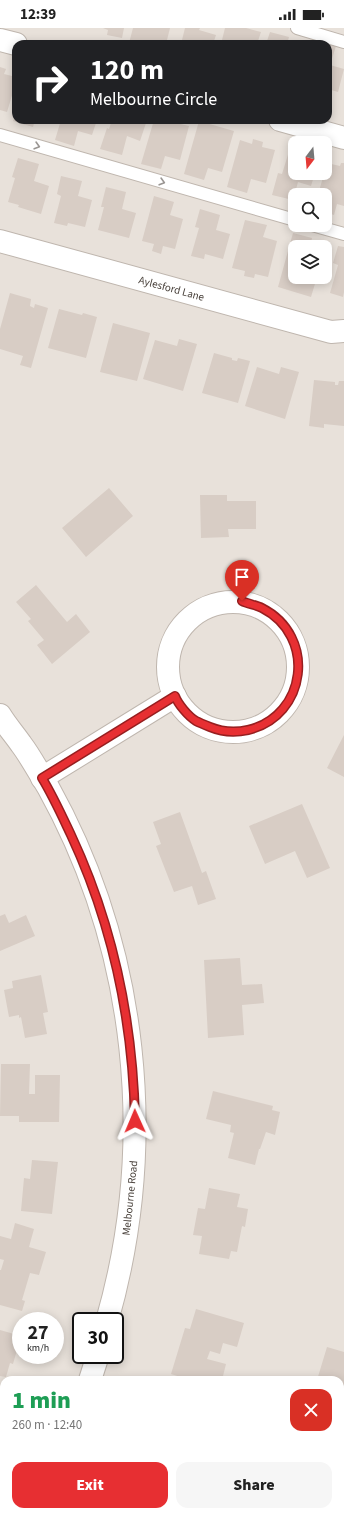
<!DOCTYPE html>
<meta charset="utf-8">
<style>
:root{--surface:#fff;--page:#f6f6f6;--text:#222;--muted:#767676;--accent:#e72f32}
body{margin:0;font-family:"Source Sans 3",sans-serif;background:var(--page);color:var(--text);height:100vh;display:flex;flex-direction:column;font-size:15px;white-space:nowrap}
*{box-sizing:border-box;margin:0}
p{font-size:13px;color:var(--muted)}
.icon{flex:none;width:22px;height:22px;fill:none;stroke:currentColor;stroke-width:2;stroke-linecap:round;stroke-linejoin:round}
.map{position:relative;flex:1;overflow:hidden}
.panel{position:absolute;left:0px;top:1348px;width:344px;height:140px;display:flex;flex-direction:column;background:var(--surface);border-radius:12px 12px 0 0;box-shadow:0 2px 10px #0003}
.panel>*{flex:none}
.hud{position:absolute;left:12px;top:12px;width:320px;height:84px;border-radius:12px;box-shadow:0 2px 10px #0003;background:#202124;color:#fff;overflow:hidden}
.needle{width:26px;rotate:196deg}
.buttons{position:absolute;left:288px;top:108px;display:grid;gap:8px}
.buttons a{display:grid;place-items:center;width:44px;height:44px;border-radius:8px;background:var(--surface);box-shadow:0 2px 10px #0003;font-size:20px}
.speed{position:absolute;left:12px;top:1284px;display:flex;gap:8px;font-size:20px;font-weight:700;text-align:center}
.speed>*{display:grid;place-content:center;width:52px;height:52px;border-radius:50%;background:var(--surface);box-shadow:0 2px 10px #0003;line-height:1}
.speed small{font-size:10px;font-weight:400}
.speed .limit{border:2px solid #111;border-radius:6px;background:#fff;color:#111}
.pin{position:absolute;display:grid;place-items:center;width:34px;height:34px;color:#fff;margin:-41px -17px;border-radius:50% 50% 50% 0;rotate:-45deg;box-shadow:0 0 4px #0007}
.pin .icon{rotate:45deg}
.me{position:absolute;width:44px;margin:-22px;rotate:359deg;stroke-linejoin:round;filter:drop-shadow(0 0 3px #0008)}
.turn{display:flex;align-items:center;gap:14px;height:84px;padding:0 12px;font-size:18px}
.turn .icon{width:52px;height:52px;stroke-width:2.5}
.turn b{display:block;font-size:28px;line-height:34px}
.round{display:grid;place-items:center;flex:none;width:42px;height:42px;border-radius:12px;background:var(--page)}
.summary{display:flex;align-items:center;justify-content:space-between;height:68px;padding:0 12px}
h1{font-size:24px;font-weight:800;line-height:30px;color:#1e9e55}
.primary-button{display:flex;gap:8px;margin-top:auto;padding:8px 12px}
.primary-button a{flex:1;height:46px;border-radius:12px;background:var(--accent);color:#fff;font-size:16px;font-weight:800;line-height:46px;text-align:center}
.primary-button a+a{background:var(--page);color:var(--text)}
.status{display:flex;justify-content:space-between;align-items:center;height:28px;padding:0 20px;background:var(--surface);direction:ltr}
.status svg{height:11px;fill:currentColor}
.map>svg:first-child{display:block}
.residential{fill:#e8e1da;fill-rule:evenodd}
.building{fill:#d8cdc5}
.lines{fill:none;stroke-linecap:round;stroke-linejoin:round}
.service-casing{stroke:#bfb6ae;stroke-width:14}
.minor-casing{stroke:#bfb6ae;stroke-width:24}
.service{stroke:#fff;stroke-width:12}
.minor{stroke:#fff;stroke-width:22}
.oneway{stroke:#9a9693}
.route-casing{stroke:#961f20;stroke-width:10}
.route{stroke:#e72f32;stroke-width:7}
.labels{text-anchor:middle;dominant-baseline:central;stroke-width:3;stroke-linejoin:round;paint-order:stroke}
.street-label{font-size:11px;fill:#48403a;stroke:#fff}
</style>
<div class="status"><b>12:39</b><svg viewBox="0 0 49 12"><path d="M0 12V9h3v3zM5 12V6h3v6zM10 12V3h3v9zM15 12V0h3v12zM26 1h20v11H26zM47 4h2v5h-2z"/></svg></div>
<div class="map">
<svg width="344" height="1488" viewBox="0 0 344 1488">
<rect width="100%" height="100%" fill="#f4f0eb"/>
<path class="residential" d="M0,0H344V1488H0ZM16,16H328V92H16ZM295,115H325V145H295ZM295,167H325V197H295ZM295,219H325V249H295ZM21,1293H55V1327H21ZM81,1293H115V1327H81ZM4,1352H340V1484H4Z"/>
<path class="building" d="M103,0H124L122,10L107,7L108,2Z
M133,0H170L166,16H133L129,15Z
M185,0H200L199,2L216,7L213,16H181Z
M225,0H246L261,4L257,16H221Z
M270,4L289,9L287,16H266Z
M315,12L327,16H314Z
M328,16L336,18L330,37L344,41L338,64L328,61Z
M0,39L6,41L4,46L16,49V54L7,84L0,82Z
M16,86V92H35L33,99L13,93Z
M61,92H97L92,107L78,103L74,118L55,112Z
M112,92H147L140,113L127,108L122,127L100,121L107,100L109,101Z
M154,92H177L176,95L189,98L180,132L165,128L161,141L141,136Z
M199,93L234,103L222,144L208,140L204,152L184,146Z
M253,111L263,114L262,119L275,122L266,155L251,151L247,165L227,159L240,112L252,116Z
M290,120L295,121V145H315L311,158L298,154L293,172L272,167L278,145L282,146Z
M18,130L39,136L34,153L49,158L41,186L18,179L19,177L8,174L15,150L12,149Z
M327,135L340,138L341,135H344V178L337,176L334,187L325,184V167H318Z
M61,148L82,153L78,168L92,172L85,199L68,195L67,198L54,195L61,168L57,166Z
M106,159L126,164L122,181L136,185L129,210L98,202L104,179H101Z
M154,168L174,174L170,187L183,191L175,221L163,218L161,226L152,223L154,216L142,213Z
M200,181L220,187L216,202L230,206L223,231L205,226L204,231L191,228L199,200L195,199Z
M245,192L267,197L263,209L277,213L268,249L255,246L254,250L244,248L245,243L232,240Z
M293,205L312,210L310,219H295V249H317L311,269L278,259Z
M338,218L344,219V264L343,269L330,265L338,237L333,235Z
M10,265L31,271L30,278L34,280L35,276L48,280L31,340L20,337L23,328L0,321V301Z
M59,281L82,287L83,285L97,289L86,330L48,320Z
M113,295L150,305L137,353L100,344Z
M179,311L197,316L183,363L143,351L155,312L177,318Z
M214,325L232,330V332L237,333L238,330L250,333L238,375L202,365Z
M257,339L279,346L281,339L299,344L285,391L245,378Z
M314,352L335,354V357H338L339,353H344V398L324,396V400L309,398Z
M109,460L133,488L86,529L62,500Z
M200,467H227V473H256V501H228L229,509L201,510Z
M36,557L67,594L76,586L90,604L52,636L37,617L44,612L28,593L31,591L16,574Z
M344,707V749L327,740Z
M302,776L330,840L307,850L295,823L265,836L249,798Z
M180,784L202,845L206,843L216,871L198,877L192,858L174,864L156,818L161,816L153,794Z
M5,886L9,895L26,887L35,908L0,923V888Z
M240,930L242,957L262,956L264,975L242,977L244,1007L208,1010L204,932Z
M41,947L48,984L43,985L47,1006L25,1010L21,989L19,990V987L9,989L4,962L13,960L12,953Z
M1,1036H30L29,1066H35V1047H60L59,1094H19V1088H0Z
M213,1063L273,1078L272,1082L280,1084L275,1107L266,1104L260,1121H259L255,1137L228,1130L234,1105L230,1104L231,1097L206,1091Z
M32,1132L58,1134L52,1186L21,1183L24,1150L30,1151Z
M209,1160L240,1166L237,1179L248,1181L245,1199L242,1198L237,1224L231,1223L229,1231L199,1226L202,1208L193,1207L198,1180L205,1181Z
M15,1195L34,1201L29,1219L46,1224L39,1247L30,1245L22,1272L25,1273L22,1283L0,1277V1242H1L4,1232L0,1231V1208L11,1211Z
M196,1281L244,1295L237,1319L223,1315L220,1326L210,1323L207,1331L226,1336L222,1352H190L171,1346L185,1300L190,1301Z
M0,1302L21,1308L13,1336L10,1335L6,1349L0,1348Z
M327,1319L344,1324V1363L340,1362V1352H317Z
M340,1421L344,1422V1452L340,1450Z
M131,1484H161L160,1488H130Z"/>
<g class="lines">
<defs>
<path id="service" d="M297,0L344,14
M0,107L295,192
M312,197L344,206"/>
<g id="minor">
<path d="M0,12L16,16"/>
<path d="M280,92L344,110"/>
<path id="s1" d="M0,213L331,304L344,303"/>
<circle cx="233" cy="639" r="65"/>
<path d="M0,687C6,697 14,706 21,716C31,729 39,745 48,759C138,921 158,1115 107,1293"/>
<path d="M42,750L175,668"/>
<path d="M90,1352L98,1327"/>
<path d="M52,1488L53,1484"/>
</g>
</defs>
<use href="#service" class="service-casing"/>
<use href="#minor" class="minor-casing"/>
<use href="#service" class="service"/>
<use href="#minor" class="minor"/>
</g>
<defs><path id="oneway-chevron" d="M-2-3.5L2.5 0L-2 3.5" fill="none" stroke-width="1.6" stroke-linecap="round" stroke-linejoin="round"/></defs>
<g class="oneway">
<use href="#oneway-chevron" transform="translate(37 118) rotate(16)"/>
<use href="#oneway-chevron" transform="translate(162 154) rotate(16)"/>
</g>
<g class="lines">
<defs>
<path id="route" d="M135,1093C133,994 113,897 71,807C62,788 53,768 42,750L175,668C178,676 188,688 196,693C200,695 205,697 210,699C222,704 234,705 248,702C307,688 317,608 262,580C256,577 248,576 242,573"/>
</defs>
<use href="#route" class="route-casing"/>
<use href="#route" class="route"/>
</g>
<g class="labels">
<g class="street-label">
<text stroke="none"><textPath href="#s1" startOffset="178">Aylesford Lane</textPath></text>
<text transform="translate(130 1170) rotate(-84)">Melbourne Road</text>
</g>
</g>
</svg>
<div class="buttons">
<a><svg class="needle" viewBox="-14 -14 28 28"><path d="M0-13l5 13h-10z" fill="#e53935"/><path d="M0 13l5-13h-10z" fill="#767676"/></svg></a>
<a><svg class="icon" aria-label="search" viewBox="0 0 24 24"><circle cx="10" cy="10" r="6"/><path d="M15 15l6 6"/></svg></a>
<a><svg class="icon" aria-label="layers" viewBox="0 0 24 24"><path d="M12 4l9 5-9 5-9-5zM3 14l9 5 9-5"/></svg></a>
</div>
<div class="speed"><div>27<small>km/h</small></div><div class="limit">30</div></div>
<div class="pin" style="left:242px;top:573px;background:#d93025"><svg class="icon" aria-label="arrive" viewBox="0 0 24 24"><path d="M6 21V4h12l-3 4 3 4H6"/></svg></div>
<svg class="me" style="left:135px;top:1093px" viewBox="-20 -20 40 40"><path d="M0-17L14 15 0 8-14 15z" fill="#e72f32" stroke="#fff" stroke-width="4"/></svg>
<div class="hud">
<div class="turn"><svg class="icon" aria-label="right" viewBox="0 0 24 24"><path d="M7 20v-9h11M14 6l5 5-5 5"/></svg><div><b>120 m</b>Melbourne Circle</div></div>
</div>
<section class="panel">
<div class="summary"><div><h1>1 min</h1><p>260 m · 12:40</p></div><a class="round" style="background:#d93025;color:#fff"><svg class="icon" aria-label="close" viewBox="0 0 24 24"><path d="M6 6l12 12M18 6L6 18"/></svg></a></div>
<div class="primary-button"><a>Exit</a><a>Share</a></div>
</section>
</div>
